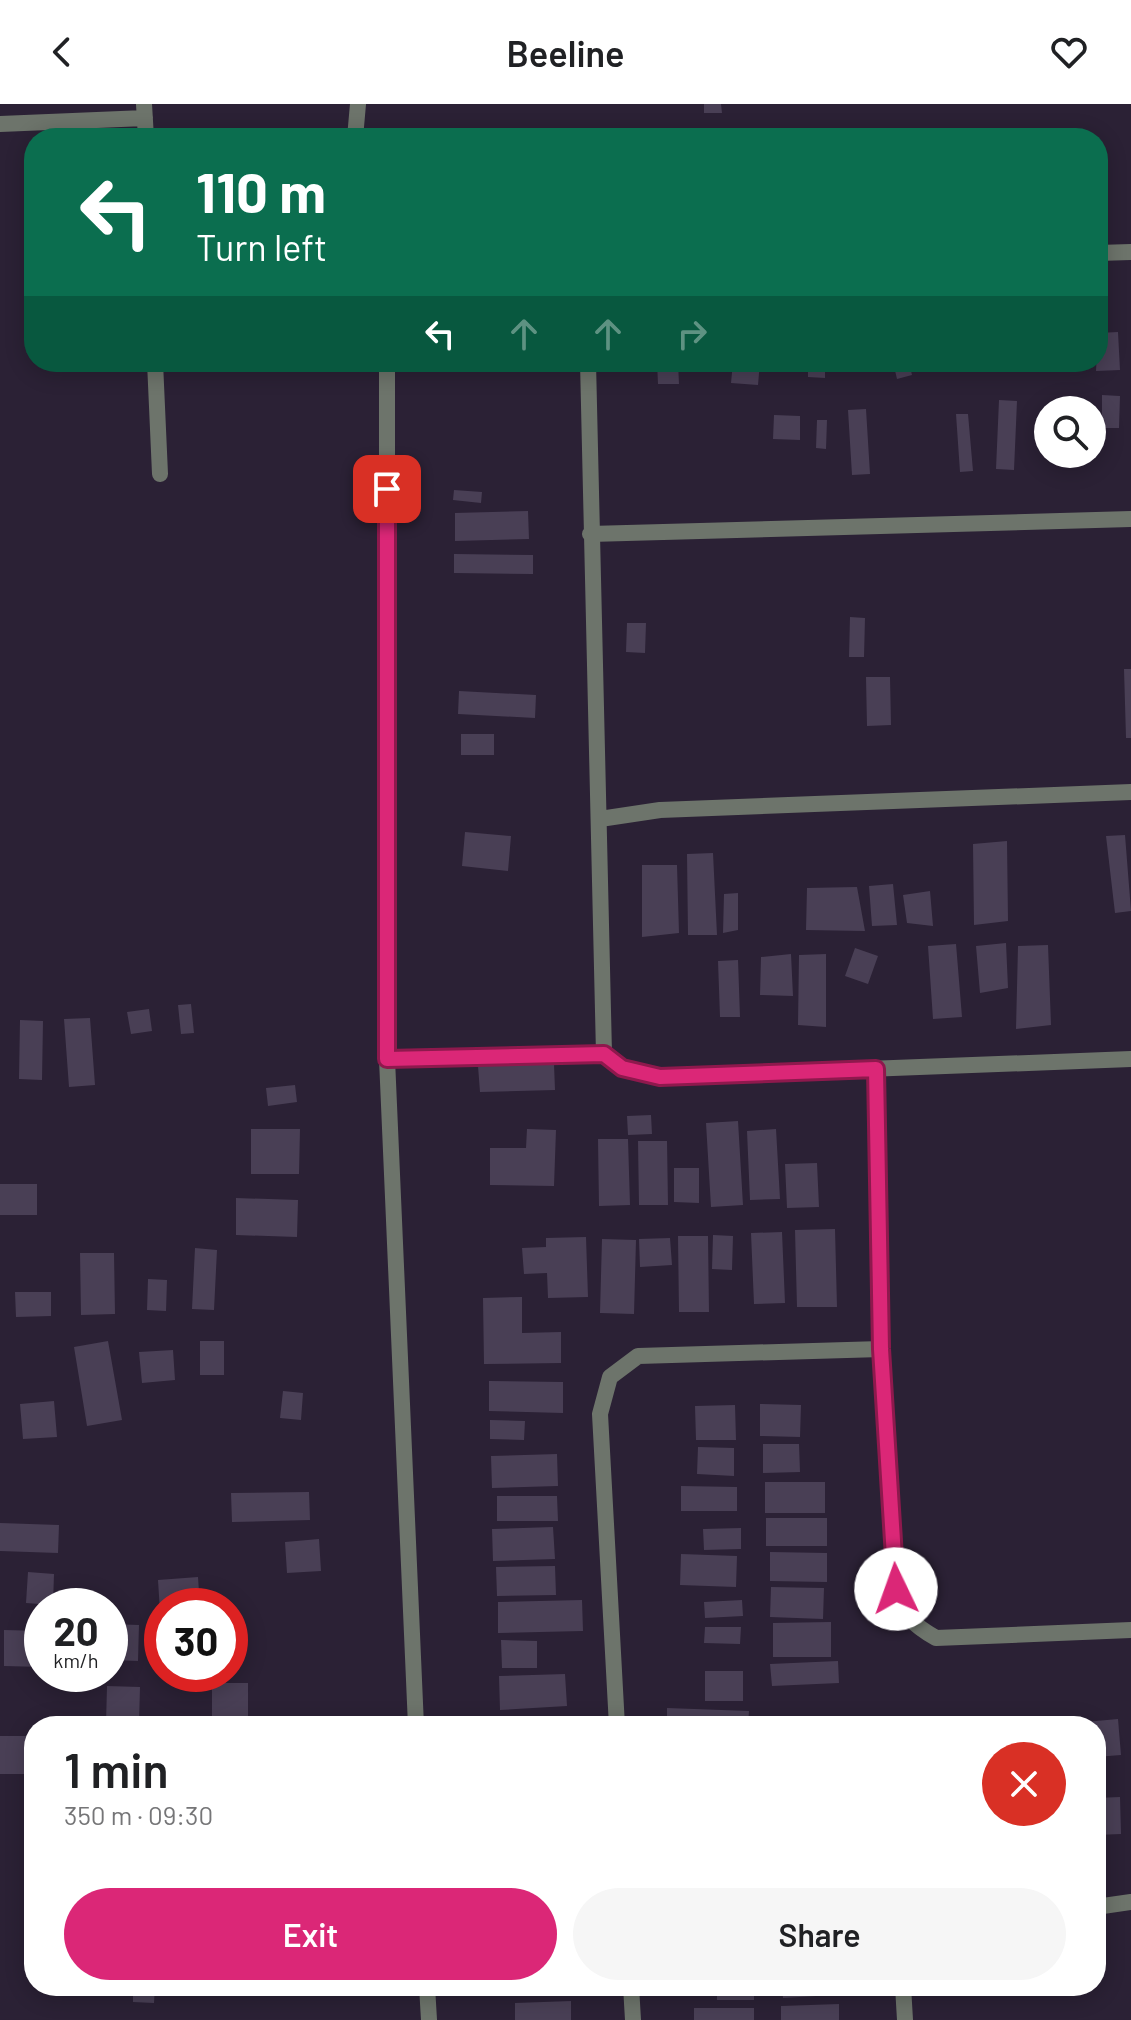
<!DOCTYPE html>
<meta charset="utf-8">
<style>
:root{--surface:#fff;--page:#f6f6f6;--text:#202124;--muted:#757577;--accent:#db2777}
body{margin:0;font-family:Barlow,sans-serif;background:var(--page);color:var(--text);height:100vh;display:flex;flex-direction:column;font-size:30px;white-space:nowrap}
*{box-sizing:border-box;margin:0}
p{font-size:26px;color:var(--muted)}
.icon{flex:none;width:44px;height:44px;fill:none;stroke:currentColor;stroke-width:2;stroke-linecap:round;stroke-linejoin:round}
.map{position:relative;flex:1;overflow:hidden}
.panel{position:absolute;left:24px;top:1612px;width:1082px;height:280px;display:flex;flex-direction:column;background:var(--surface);border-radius:32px;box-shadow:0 4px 20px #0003}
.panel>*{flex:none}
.banner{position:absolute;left:24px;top:24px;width:1084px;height:244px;border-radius:32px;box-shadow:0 4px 20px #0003;background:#0b6e4f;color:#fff;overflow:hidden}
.tools{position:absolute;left:1034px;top:292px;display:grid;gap:16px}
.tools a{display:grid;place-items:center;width:72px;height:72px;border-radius:50%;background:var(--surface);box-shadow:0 4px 20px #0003;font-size:40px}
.speed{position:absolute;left:24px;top:1484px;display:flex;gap:16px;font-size:40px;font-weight:700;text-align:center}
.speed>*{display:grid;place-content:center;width:104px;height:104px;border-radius:50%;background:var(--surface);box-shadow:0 4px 20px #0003;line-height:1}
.speed small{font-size:20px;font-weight:400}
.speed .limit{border:12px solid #d22;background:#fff;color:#111}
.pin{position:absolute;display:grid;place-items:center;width:68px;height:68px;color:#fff;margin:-34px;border-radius:16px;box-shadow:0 4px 12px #0006}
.me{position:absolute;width:88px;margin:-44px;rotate:357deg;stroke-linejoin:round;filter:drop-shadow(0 0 6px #0008)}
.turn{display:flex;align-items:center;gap:28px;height:168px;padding:0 40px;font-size:36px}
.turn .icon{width:104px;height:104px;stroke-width:2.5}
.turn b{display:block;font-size:56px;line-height:68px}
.lanes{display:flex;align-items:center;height:76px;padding:0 40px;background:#0003;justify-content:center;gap:40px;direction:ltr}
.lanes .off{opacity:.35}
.round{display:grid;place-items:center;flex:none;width:84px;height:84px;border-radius:42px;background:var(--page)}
.overview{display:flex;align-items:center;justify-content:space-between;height:136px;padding:0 40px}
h1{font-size:48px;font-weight:600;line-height:60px}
.button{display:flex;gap:16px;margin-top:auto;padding:16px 40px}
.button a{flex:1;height:92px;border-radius:48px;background:var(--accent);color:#fff;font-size:32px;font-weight:600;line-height:92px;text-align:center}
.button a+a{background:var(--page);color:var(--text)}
header{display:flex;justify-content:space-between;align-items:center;height:104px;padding:0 40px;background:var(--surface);font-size:36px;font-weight:600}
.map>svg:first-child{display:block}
.building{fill:#493f55}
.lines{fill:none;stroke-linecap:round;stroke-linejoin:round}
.minor{stroke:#6d746b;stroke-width:16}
.route-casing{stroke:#8e194d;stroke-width:20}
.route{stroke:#db2777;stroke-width:14}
</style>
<header><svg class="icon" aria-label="back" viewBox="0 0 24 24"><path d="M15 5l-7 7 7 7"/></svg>Beeline<svg class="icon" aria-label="heart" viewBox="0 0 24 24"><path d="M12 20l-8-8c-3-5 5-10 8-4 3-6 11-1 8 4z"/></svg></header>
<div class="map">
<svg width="1131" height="1916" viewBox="0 0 1131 1916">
<rect width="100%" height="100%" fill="#2b2135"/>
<path class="building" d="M704,0H721L722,9H704Z
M533,24L535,34H517L516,27Z
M1050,24V34H1023L1022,25Z
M502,25L503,34H464V29Z
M1118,228L1120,266L1096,267L1098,229Z
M657,258H678L679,280H658Z
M695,258H716V266L695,265Z
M733,258H760L758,281L731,279Z
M808,258H825V274L808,273Z
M845,258H868V263L845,265Z
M893,258H909L912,271L897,275Z
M1102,291L1120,292L1119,324H1102Z
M1077,293L1078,306H1058V294Z
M999,296L1017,297L1014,366L996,365Z
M866,305L870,370L852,371L848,306Z
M956,310H968L973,367L960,368Z
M774,311L800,312V336L773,335Z
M817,316H827L826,345L816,344Z
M1060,350H1079L1080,362H1061Z
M454,386L482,388L481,399L453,396Z
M528,407L529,435L455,437V409Z
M454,450L533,451V470L454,469Z
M850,513L865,514L864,553H849Z
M627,519H646L645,549L626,548Z
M1124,565H1131V634H1126Z
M866,573H890L891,621L867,622Z
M459,587L536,591L535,614L458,610Z
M461,630H494V651H461Z
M465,728L511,732L508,767L462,762Z
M1125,731L1131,807L1115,809L1106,732Z
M1007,737L1008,817L974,821L973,740Z
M713,749L717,831H688L687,750Z
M642,761H677L679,829L642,833Z
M893,780L897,821L872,822L869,782Z
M857,783L865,827L806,826L807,784Z
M930,787L933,822L907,819L903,791Z
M738,789V826L723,829L724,790Z
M1006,839L1008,884L980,889L976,842Z
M956,840L962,913L933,915L928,842Z
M1048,841L1051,921L1016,925L1018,842Z
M855,844L878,852L868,880L845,872Z
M791,850L793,892L760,891L761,853Z
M826,850V923L798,921L799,851Z
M738,856L740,913H720L718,857Z
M191,900L194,929L181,930L178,901Z
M149,905L152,927L131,930L127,908Z
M90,914L95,981L69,983L64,915Z
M20,916L43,917L42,976L19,975Z
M554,960L555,986L480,988L478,962Z
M295,981L297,998L268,1002L266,984Z
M651,1011L652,1030L628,1031L627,1012Z
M738,1017L743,1101L711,1103L706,1019Z
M251,1025H300L299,1070H251Z
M527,1025L556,1026L554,1082L490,1081V1044H526Z
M776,1025L780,1095L750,1096L747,1027Z
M598,1035H628L630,1101L599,1102Z
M638,1037H667L668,1101H639Z
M817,1059L819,1103L787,1104L785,1060Z
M674,1064H699V1099L674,1098Z
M0,1080H37V1111H0Z
M236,1094L298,1096L297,1133L236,1131Z
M835,1125L837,1203H797L795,1126Z
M782,1128L785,1199L754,1200L751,1129Z
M713,1131L733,1132L732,1166L712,1165Z
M678,1132H708L709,1208H679Z
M586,1133L588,1193L548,1194L547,1169L524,1170L522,1144L546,1143V1134Z
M670,1134L672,1161L640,1163L639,1135Z
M602,1135L636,1136L634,1210L600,1209Z
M195,1144L217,1146L214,1206L192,1205Z
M80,1149H114L115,1210L81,1211Z
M148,1175L167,1176L166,1207L147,1206Z
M15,1188H51V1212L16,1213Z
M522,1193V1229L561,1228V1259L484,1260L483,1194Z
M108,1237L122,1316L87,1322L74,1243Z
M200,1237H224V1271H200Z
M173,1246L175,1276L142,1279L139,1248Z
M489,1277L563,1278V1309L489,1307Z
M283,1287L303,1289L301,1316L280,1314Z
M54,1297L57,1333L23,1335L20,1300Z
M760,1300L801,1301L800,1333L760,1332Z
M735,1301L736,1336H696L695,1302Z
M490,1316L525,1317L524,1336L490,1335Z
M763,1340H799L800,1368L763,1369Z
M698,1343L734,1344V1372L697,1370Z
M557,1350L558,1382L492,1384L491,1352Z
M765,1378H825V1409H765Z
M681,1382L737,1383V1407H681Z
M309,1388L310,1416L232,1418L231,1389Z
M497,1392H557L558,1417H497Z
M766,1414H827V1442H766Z
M0,1419L59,1421L58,1449L0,1447Z
M553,1423L555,1455L493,1457L492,1425Z
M741,1424V1445L704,1446L703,1425Z
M319,1435L321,1467L287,1469L285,1438Z
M770,1448L827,1449V1478L770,1477Z
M681,1450L737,1452L736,1483L680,1481Z
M555,1462L556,1491L497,1492L496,1463Z
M28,1468L54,1470L53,1501L26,1499Z
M198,1473L200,1502H162L160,1508L158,1476Z
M771,1483L824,1484L823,1515L770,1513Z
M582,1496L583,1527L498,1529V1498Z
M742,1496L743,1512L705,1514L704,1498Z
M831,1518V1553H773V1519Z
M110,1520L139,1521L138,1557L110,1556Z
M705,1523H741L740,1540L704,1539Z
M4,1526L42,1527V1563L4,1562Z
M501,1536L537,1537V1564H502Z
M838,1557L839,1579L772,1582L770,1560Z
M705,1567H743V1597H705Z
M565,1570L567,1602L500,1606L499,1572Z
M212,1579H248V1622H212Z
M107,1582L140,1583L139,1620H106Z
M667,1604L749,1607L748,1622H667Z
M501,1612H560V1622H502Z
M851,1613L893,1614L892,1622H851Z
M1118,1615L1121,1651L1096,1653V1622H1085V1618Z
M0,1632H34V1670H0Z
M1120,1693L1121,1730L1096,1731V1694Z
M43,1882H79L80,1884L44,1888Z
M133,1882H155L154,1899L133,1898Z
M514,1882H584V1887L514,1890Z
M717,1882H754V1896H717Z
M782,1882H815L816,1892L783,1894Z
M571,1897V1916H515V1899Z
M839,1900V1916H781V1902Z
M694,1904H754V1916H694Z"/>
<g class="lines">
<path class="minor" d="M144,0L146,34
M0,20L145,14
M355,34L358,0
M1098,149L1131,148
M155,258L160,370
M387,258V955L416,1622
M588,258L604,950
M590,430L1131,415
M600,715L660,706L1131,688
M387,955L604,950L622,964L660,973L1131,955
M881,1245L896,1485C902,1510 913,1521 936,1534L1131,1526
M617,1622L600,1310L610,1273L638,1252L881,1245L876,965
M1096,1803L1131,1798
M427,1882L429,1916
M631,1882L633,1916
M903,1882L905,1916"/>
</g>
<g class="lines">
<defs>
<path id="route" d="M387,385V955L604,950L622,964L660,973L876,965L881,1245L896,1485"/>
</defs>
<use href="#route" class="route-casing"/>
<use href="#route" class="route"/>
</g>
</svg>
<div class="tools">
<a><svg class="icon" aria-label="search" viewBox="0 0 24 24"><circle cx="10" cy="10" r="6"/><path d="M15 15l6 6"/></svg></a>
</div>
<div class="speed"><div>20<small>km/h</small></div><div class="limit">30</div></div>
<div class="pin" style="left:387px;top:385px;background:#d93025"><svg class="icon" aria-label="arrive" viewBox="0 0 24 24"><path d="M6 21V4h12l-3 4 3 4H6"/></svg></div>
<svg class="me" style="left:896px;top:1485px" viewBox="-20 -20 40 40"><circle r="19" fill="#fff"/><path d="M0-13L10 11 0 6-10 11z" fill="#db2777"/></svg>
<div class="banner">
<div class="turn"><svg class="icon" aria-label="left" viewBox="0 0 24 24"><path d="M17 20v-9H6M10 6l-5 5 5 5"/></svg><div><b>110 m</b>Turn left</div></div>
<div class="lanes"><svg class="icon" aria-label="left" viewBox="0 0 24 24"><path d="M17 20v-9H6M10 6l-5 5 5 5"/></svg><svg class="icon off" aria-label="ahead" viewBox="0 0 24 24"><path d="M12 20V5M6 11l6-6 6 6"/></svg><svg class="icon off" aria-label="ahead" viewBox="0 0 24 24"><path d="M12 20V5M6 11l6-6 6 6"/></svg><svg class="icon off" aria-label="right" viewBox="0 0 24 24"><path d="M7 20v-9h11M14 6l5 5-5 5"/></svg></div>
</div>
<section class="panel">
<div class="overview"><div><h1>1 min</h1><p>350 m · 09:30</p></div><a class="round" style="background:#d93025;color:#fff"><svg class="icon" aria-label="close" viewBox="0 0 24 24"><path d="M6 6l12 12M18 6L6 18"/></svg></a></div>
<div class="button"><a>Exit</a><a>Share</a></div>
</section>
</div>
